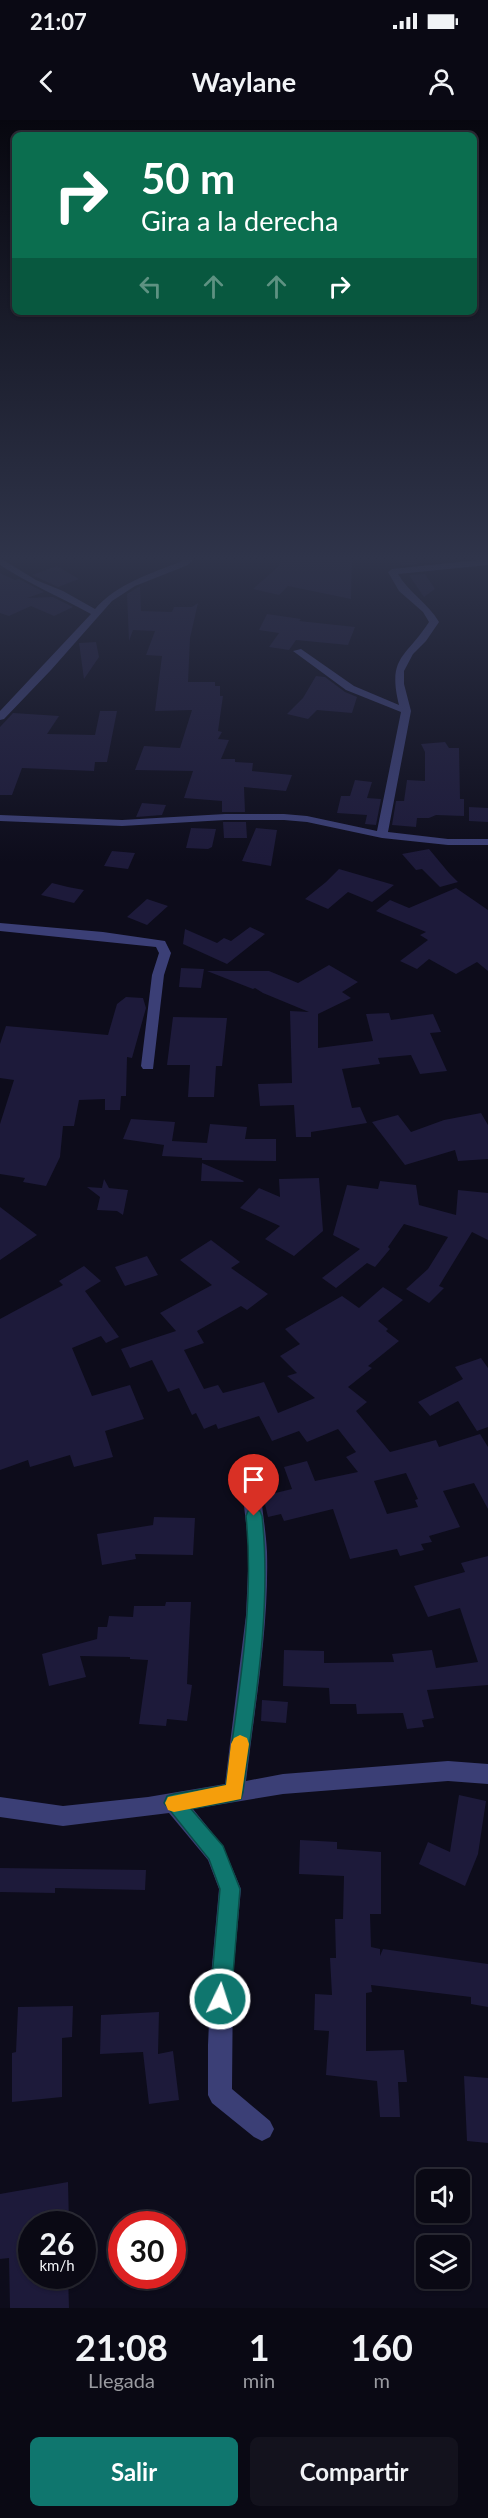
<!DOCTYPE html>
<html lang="es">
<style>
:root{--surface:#0a0914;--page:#13121d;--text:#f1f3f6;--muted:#999aa0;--line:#2a2a34;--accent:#0f766e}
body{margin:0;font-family:Lato,sans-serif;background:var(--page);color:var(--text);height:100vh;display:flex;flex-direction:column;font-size:22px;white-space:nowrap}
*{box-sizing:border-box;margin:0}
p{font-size:20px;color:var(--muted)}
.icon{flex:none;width:33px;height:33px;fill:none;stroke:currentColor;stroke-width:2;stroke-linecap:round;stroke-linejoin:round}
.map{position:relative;height:2188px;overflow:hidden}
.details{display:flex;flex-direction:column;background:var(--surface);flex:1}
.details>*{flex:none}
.banner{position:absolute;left:12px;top:12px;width:465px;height:183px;border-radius:9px;box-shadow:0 2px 4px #0004,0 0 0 2px var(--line);background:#0b6e4f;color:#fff;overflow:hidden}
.buttons{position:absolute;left:416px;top:2049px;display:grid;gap:12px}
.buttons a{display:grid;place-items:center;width:54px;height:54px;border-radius:9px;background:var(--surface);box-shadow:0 2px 4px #0004,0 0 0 2px var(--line);font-size:30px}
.speed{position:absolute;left:18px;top:2091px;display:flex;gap:12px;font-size:30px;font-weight:700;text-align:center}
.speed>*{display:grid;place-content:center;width:78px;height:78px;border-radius:50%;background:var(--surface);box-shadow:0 2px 4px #0004,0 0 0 2px var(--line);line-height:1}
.speed small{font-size:15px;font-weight:400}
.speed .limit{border:9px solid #d22;background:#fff;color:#111}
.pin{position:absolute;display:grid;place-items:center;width:51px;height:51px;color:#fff;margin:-62px -26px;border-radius:50% 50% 50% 0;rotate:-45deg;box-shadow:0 0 6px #0007}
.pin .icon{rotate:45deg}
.me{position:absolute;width:66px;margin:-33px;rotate:4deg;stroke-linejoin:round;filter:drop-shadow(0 0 4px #0008)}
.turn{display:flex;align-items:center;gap:21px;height:126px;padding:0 30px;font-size:27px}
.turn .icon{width:78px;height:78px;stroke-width:2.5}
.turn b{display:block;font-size:42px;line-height:51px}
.lanes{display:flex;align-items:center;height:57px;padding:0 30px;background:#0003;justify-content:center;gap:30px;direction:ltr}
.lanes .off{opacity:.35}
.eta{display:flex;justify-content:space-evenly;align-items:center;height:102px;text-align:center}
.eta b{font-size:36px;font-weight:700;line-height:42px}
.button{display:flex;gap:12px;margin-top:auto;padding:12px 30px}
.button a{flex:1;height:69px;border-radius:9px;background:var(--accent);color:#fff;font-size:24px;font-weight:700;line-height:69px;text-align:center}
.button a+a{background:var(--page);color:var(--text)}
.status{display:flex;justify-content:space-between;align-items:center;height:42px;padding:0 30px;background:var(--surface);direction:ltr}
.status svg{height:16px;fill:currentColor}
header{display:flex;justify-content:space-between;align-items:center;height:78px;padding:0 30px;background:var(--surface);font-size:27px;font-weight:700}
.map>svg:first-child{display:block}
.building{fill:#1d1a3a;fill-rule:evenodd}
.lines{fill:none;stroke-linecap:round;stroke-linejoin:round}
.minor{fill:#3b3f76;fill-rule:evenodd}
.route{fill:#0f766e;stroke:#0a4d48;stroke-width:1.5}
.slow{fill:#f59e0b}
</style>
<div class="status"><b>21:07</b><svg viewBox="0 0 49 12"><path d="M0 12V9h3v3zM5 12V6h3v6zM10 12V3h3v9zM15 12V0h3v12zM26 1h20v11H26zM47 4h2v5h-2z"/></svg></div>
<header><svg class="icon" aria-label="back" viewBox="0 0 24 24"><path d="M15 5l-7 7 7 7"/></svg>Waylane<svg class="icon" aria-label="person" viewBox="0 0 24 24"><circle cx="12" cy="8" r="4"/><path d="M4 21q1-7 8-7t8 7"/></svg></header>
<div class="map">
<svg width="488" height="2188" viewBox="0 0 488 2188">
<rect width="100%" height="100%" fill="#0d0c1b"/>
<path class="building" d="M283,435H352L351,479L288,466L279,475L253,469L278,447Z
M395,435H412L418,444L402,446Z
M57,446L79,459L58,467L32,455Z
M0,453L15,460L19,459L44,472L27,478L53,477L73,487L54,496L31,486L9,496L0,493Z
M425,454L435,469L424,477L409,455Z
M140,466L141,491L172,492L174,487H192L198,483L190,518L188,562H215V566H220V576H223L218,611L222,612L218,619L229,620L221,639H235V642L253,643L252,651L292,655L286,671L244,667L245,692H222V681L184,678L193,651L135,650L144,626L180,628L192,590L155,591L162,536L146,535L155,511L133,510L129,521L127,474Z
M267,494L301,499L299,501L355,507L348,525L296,520L289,530L269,527L279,513L259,510Z
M96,522L99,537L84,559L79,523Z
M316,556L325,557L345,572L357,577L352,593L317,590L308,599L287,594L303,578Z
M100,591H117L107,642H95L94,651L22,648L12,675H0V607L13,593L59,596L47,614L95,615Z
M445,622L449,628H459L460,679H464V696L436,695L429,698H417L416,707L392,705L396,681H404L407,660L425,661V632L421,624Z
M355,660L372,662L367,678L381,679L376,705L365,704L367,695L337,693L341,676H350Z
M142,683L166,685L162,695L136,697Z
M469,687L488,688V702L469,701Z
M223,702H246L247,718H224Z
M191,708L216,709L212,727L208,729L186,728Z
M256,708L277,710L271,746L242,741Z
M429,729L449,753L458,762L440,767L422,749L416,750L402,734Z
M112,731L135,733L128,749L104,746Z
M339,749L394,765L372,782L348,772L328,789L305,779L326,762Z
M52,763L68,767L84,770L74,783L41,775Z
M456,768L488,790V851L477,842L456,854L429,839L417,849L400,841L428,820L420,815L426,812L376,791L390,780L409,788Z
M147,779L168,786L147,805L127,797Z
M250,807L265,814L227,844L183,824L185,809L217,823L224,818L231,821Z
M329,845L358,862L342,872L351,878L318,894V928L373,921L366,894L389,893L391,900L433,894L441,912L430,913L447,951L420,954L411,935L378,938L380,944L342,949L352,988L360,987L367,1003L311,1012V1017H296L294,985L260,986L258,964L292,963L290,891L309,892L263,873L255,868L253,869L207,851H269L298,863Z
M181,848L204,849L201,868L179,867Z
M126,877L143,878L146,888L132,938L127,937L126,976H121L120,990H105V979L79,980L74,1006H63L60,1037L46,1066L23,1062L25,1058L0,1054V1004L14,960L0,958V924L6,906L108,915L117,884Z
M173,897L227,898L222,946H216L214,977H188L190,945H167Z
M481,993L488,1005V1039L458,1041L455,1030L405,1045L372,1002L398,995L411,1012L444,1000Z
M131,999L175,1002L172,1021L207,1023L210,1004L247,1007L245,1019H276V1041L202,1040V1038L162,1036L164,1025L123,1019Z
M202,1043L244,1061L243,1062L201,1061Z
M319,1058L323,1111L294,1136L265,1119L280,1106L240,1088L259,1068L280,1077L279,1059Z
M104,1059L109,1068L128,1070L123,1095L117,1091L97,1090L100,1077L87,1067L102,1068Z
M380,1061L416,1065L419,1085L456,1095L458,1070L488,1073V1120L472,1112L439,1166L444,1168L429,1183L406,1169L428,1149L448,1117L404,1104L388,1127L390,1129L375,1147L367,1143L336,1168L322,1158L360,1129L333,1115L347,1065L378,1069Z
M0,1087L37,1115L0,1140Z
M211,1120L240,1142L231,1148L268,1174L247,1190L241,1186L197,1211L204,1223L184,1230L204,1269L218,1265L223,1273L264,1262L278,1293L315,1278L287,1256L297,1253L280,1236L300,1224L285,1209L342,1176L359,1188L383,1167L403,1180L378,1201L388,1209L386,1211L399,1221L368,1246L372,1248L348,1267L367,1282L356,1291L390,1332L436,1320L439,1327L480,1314L488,1327V1389L474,1363L443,1371L460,1407L429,1416L432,1422L421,1424L424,1430L400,1436L397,1429L350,1439L333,1389L284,1401L281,1394L268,1397L263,1376L292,1369L284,1347L307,1341L315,1361L358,1352L346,1337L356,1332L338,1309L307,1322L299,1311L272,1321L259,1296L218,1309L216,1304L204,1309L196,1293L192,1295L179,1268L168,1272L152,1240L130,1248L121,1229L176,1211L160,1193L212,1165L180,1140ZM406,1353L418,1379L415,1380L418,1387L387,1394L374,1361Z
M147,1136L158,1155L125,1166L115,1147Z
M84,1146L101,1161L85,1171L119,1217L106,1223L101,1216L72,1228L92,1276L130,1265L144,1299L105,1311L113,1337L74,1347L70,1335L30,1347L28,1340L0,1350V1199L63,1165L59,1161Z
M481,1238L488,1248V1307L477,1311L458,1281L430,1296L418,1282L463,1259L455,1247Z
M154,1397L195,1398L193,1435L135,1434L136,1439L102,1445L97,1414L153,1405Z
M488,1436V1565L427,1570L434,1598L422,1600L424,1607L407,1609L403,1593L357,1594L356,1584H330L329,1568L283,1566L284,1530L324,1531V1543L394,1542L392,1534L432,1530L436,1548L478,1542L460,1488L428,1497L414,1466L465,1452L461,1443Z
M166,1482H191L187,1564L192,1565L187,1601L167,1599L166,1606L139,1604L148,1540L130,1539V1537L80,1536L86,1557L49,1566L42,1534L97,1519L98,1507H107L109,1496L133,1497L134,1486H165Z
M262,1580L288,1582L286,1603L261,1601Z
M459,1675L486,1681L478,1734L465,1766L419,1744L428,1722L450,1732Z
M300,1720L337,1722V1729L381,1732V1794H370L371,1827L380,1829V1836L383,1829L488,1844V1887L471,1884V1877L371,1865L372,1872L366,1873V1931L404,1930L407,1962H398L400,1997H380L377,1961L326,1955L329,1911L314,1910L315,1874L332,1875L330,1838H336L335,1799H343L344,1756L299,1754Z
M0,1748L146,1750L145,1770L55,1768V1773L0,1772Z
M73,1886L72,1917L62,1918V1977L12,1982V1933L16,1932L18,1887Z
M159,1892L158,1934L173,1931L179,1980L149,1984L143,1932L100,1934L101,1895Z
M464,1956L488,1958V2023L467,2021Z
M68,2062L69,2104H29L32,2156H68L69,2188H10L9,2138L0,2139V2074Z"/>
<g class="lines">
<path class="minor" d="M188,435H197L188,445L135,466L112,481L51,550L4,599L0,600V591L91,494C60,477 29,464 0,445V438L36,460L63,471L95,489C118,463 150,454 182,441Z
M488,439V445L398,454C409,473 428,483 439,502L426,521L413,534L404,551V564L411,591L388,712L448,719H488V725H448L382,718L307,702L284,700H225L122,706L0,701V695L122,700L225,694H284L307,696L377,711L401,592L346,570L293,531L301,529L354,566L399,585C387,536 406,538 429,502L423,492L399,471L388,452L392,449Z
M0,803L103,812L165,821L171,833L164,855L153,949H143L141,946L152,855L159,833L156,827L0,811Z
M252,1370L258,1372L261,1377C263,1395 266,1413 267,1432C269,1508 255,1585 246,1661L283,1654L448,1641L488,1644V1664L448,1661L283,1674L193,1689L223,1726L241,1769L233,1856L232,1969L270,2001L274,2009L270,2017L262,2021L254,2017L212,1983L208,1975V1925L211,1856L219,1769L208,1740L169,1693L63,1706L0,1697V1677L63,1686L148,1677L225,1664L246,1495L249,1429L243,1377L246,1372Z"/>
</g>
<linearGradient id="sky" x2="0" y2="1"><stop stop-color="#07070f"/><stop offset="0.59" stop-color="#2f344a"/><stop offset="1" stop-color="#2f344a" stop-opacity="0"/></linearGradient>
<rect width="488" height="742" fill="url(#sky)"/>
<path class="route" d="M254,1389L260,1391L262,1396C272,1488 255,1581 243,1672L241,1679L234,1681L191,1689L223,1726L240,1769L231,1879L228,1887L220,1890L213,1887L210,1879L220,1769L209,1739L164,1683L167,1676L174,1674L226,1665C238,1576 255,1486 246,1396L248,1391Z"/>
<path class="slow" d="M240,1615L247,1618L249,1624L241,1679L174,1692L168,1690L165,1683L168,1677L226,1665L231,1624L234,1618Z"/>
</svg>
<div class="buttons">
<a><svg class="icon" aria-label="sound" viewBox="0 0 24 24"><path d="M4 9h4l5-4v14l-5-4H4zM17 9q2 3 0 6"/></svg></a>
<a><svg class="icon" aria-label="layers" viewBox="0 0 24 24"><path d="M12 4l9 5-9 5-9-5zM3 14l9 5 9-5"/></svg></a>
</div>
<div class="speed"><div>26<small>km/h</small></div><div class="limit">30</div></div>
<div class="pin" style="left:254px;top:1396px;background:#d93025"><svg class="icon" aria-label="arrive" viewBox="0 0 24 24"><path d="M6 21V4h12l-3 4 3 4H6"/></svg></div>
<svg class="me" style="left:220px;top:1879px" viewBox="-20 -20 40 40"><circle r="17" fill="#0f766e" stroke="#fff" stroke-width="3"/><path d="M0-11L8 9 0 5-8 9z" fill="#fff"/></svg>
<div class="banner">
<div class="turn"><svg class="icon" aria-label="right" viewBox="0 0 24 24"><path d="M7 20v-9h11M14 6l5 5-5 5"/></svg><div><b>50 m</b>Gira a la derecha</div></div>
<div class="lanes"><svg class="icon off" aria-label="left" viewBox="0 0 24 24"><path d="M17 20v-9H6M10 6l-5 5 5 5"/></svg><svg class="icon off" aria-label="ahead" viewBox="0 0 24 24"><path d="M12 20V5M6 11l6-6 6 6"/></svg><svg class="icon off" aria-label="ahead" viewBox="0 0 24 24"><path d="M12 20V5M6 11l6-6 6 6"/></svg><svg class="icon" aria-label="right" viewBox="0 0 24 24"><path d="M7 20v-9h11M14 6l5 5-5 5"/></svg></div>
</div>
</div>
<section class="details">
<div class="eta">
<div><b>21:08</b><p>Llegada</p></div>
<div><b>1</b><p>min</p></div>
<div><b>160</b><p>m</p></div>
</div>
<div class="button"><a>Salir</a><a>Compartir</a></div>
</section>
